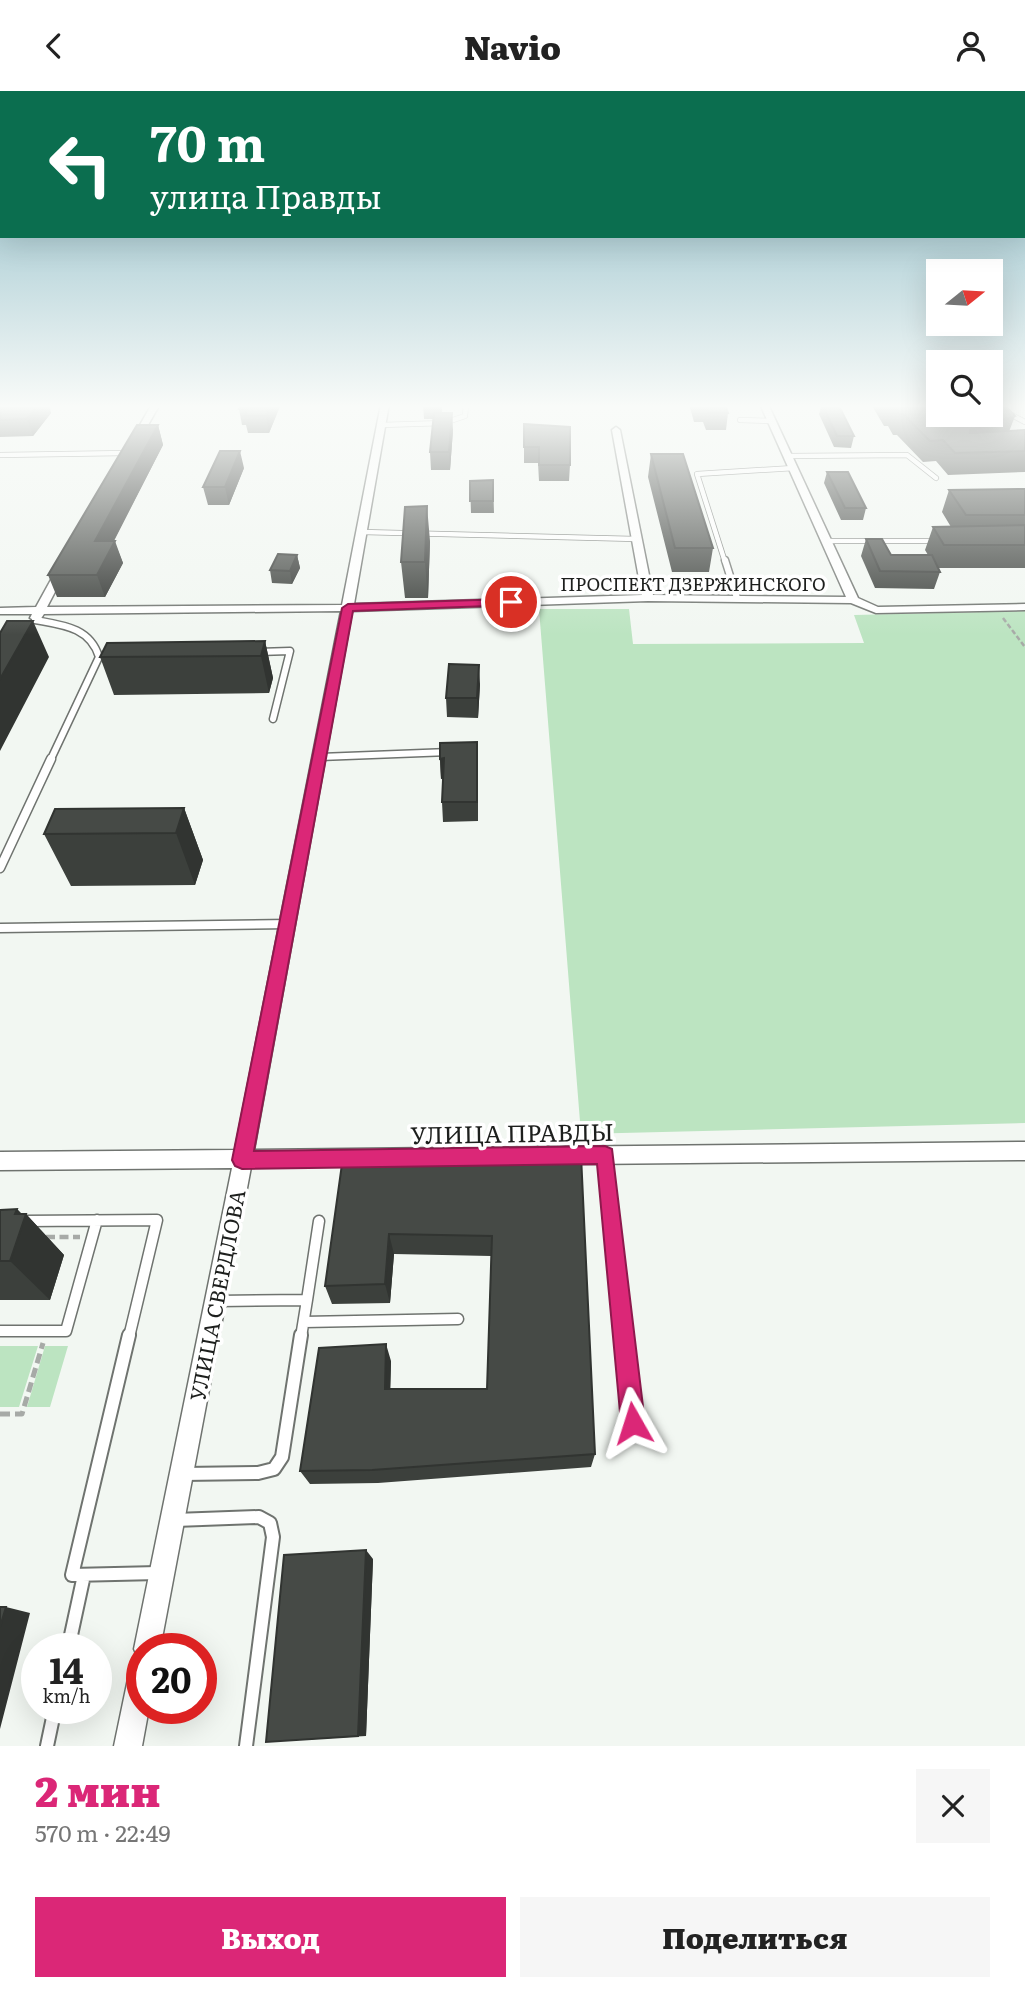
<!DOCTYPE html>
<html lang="ru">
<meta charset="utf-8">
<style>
:root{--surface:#fff;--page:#f6f6f6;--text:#222;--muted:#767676;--accent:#db2777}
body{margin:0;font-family:Literata,serif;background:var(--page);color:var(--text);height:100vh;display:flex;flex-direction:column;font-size:26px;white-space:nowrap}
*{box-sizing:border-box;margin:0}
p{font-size:23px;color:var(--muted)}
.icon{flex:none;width:38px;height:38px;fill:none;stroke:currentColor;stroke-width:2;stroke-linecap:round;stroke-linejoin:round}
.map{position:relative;height:1655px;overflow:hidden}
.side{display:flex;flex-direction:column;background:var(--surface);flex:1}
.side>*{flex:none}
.banner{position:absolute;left:0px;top:0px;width:1026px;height:147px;box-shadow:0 7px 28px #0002;background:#0b6e4f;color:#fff;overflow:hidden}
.needle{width:46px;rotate:72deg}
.controls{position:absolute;left:926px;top:168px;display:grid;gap:14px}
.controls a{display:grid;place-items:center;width:77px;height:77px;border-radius:0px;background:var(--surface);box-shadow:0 7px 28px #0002;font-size:35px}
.speed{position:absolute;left:21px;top:1542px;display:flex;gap:14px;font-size:35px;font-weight:700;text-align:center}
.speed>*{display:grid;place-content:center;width:91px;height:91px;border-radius:50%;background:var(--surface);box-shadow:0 7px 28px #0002;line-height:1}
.speed small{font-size:18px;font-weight:400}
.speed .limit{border:10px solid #d22;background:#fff;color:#111}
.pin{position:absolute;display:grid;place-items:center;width:60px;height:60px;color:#fff;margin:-30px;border:4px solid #fff;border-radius:50%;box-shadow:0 2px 7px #0007}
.me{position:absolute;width:77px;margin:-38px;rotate:354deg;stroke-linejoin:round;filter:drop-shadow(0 0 5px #0008)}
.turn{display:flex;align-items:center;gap:24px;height:147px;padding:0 35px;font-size:32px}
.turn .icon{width:91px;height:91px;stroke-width:2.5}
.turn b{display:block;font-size:49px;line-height:60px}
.round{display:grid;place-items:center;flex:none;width:74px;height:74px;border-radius:0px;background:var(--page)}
.summary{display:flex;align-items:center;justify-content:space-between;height:119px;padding:0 35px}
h1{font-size:42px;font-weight:800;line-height:52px;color:var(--accent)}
.button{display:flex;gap:14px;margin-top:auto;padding:14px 35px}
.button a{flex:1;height:80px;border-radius:0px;background:var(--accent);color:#fff;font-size:28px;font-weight:800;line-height:80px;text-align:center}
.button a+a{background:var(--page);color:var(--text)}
header{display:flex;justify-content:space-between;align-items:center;height:91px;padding:0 35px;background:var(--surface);font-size:32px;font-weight:800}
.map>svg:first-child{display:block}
.green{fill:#bce4c1}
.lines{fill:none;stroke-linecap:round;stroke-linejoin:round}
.service-far4-casing{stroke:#6f736f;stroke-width:6}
.service-far3-casing{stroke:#6f736f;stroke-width:9}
.service-far2-casing{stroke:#6f736f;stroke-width:11}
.service-far1-casing{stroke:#6f736f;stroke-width:13}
.service-casing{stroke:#6f736f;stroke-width:16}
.minor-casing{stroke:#6f736f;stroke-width:3}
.path-far2{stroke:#a7aaa7;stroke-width:2.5;stroke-dasharray:5 2.5;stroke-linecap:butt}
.path-far1{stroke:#a7aaa7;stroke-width:4.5;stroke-dasharray:9 4.5;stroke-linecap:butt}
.path{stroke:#a7aaa7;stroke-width:5;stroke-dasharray:10 5;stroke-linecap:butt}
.service-far4{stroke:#fff;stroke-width:4.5}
.service-far3{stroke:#fff;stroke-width:6}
.service-far2{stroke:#fff;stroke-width:8}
.service-far1{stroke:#fff;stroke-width:10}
.service{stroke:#fff;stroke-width:12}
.minor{fill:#fff;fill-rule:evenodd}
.wall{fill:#3c403c}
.shaded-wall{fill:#313431}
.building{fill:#464a46;stroke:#313431;stroke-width:2}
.route{fill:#db2777;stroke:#8e194d;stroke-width:2}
.labels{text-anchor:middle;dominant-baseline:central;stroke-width:7;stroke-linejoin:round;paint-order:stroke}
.far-street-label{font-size:18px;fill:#1d1f1d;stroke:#fff}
.street-label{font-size:21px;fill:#1d1f1d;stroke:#fff}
.near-street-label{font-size:24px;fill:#1d1f1d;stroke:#fff}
</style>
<header><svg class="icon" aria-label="back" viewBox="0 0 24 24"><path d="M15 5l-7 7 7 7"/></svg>Navio<svg class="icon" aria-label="person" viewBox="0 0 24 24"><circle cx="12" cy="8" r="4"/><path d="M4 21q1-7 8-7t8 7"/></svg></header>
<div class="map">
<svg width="1025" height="1655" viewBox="0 0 1025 1655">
<rect width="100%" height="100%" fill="#f2f7f2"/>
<path class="green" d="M539,518H629L633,553L864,552L854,524L1025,520V1032L581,1043Z
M0,1255H38L19,1316H0Z
M45,1255H68L50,1316H27Z"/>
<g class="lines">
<defs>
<path id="service-far4" d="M997,313L1004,320L1025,331
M998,314L1015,313
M740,329L772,330
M381,334L444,332L465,325L466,313
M0,364L127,362
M788,365L907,364L936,387
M362,441L636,448
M828,450H937
M725,471L697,383L794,377"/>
<path id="service-far3" d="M725,469L737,507
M35,529C62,534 90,536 99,566L50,670
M258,561L290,560L273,628
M320,666L449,661"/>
<path id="service-far2" d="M0,777L51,668
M0,837L289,833"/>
<path id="service-far1" d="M605,1064L624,1246
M24,1130L157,1129L129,1246
M307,1209L319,1130
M218,1210L307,1209L301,1246
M304,1231L458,1228
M0,1240H66L97,1129"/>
<path id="service" d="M129,1244L72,1484L158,1482
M624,1244L633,1332
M183,1383L258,1382L274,1378L282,1366L301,1244
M175,1429L259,1426L270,1432L273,1446L246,1655
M68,1558L84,1484
M47,1655L55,1617"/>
<path id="minor" d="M152,313H160L136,355H130L129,353Z
M381,313H389L354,513L642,504L612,339L616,336L620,339L653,504L846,506L760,313H768L858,507L878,516L1025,513V519L876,522L851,512L648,510L352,520L254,1059L1025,1051V1069L251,1076L160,1558H142V1569L138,1567L134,1558L232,1077L0,1079V1061L235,1059L341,520L44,523L40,529L36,530L30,527L32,523H0V517L36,516L58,476L63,473L68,476L47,516L342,514Z
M142,1570V1617H149L142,1655H114L129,1583L133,1574Z"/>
</defs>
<use href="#service-far4" class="service-far4-casing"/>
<use href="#service-far3" class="service-far3-casing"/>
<use href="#service-far2" class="service-far2-casing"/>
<use href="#service-far1" class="service-far1-casing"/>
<use href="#service" class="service-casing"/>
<use href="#minor" class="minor-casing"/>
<path class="path-far2" d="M1003,527L1025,556"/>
<path class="path-far1" d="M46,1146H80"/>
<path class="path" d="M0,1323H22L43,1252"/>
<use href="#service-far4" class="service-far4"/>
<use href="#service-far3" class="service-far3"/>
<use href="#service-far2" class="service-far2"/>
<use href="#service-far1" class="service-far1"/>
<use href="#service" class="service"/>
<use href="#minor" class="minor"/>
</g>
<path class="wall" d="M48,313L51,322L33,345L0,346V314Z
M241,313H281L269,342H248L246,334H242L239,318Z
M423,313H442V322L453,339L450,379H431L430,361L433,328H424Z
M689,313H725L728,322L726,339H706L703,331H694Z
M822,313L854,345L851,357L834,356L819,323Z
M871,313H938L1009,340L1025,360V381L948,384L936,370L923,371L897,344H893L888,335H884Z
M524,333L570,374L569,390H539L538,372H524Z
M158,334L163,354L114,450L123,472L105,506H57L48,484Z
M651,363L713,457L709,481H672L648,386Z
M244,377L229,414H208L203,396Z
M827,381L866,417L863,429H841L824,392Z
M493,389L494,422H471L470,390Z
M1025,398V477H938L940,481L934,498L875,497L861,465L866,448L891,464H928L925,459L933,436H951L942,421L949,399Z
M430,450L428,507H405L401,471Z
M297,464L300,477L292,493L272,492L270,479Z
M265,550L273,587L269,602L114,604L100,566Z
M480,593L478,627L447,626L446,607Z
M440,668L478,671V730L443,731L442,711L443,687L441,688Z
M184,717L203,769L195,794L71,795L44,743Z
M581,1064L595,1363L591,1376L378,1392L310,1393L300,1380L391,1270L390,1298H487L491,1165L394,1163L390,1212L332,1213L325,1195L342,1073Z
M17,1118L22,1123H26L64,1164L50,1209H0V1119Z
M373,1468L366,1645L266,1651Z"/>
<path class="shaded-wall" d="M39,313H49L51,322L33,345L27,328Z
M271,313H281L269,342L266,325Z
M452,322L453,339L450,379L449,361Z
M1015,325L1007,346L963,360L970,339Z
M158,334L163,354L102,472L95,450Z
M240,360L244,377L229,414L225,396Z
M427,415L430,450L428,507L425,471Z
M115,450L123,472L105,506L97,484Z
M297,464L300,477L292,493L290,480Z
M33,530L49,566L0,660V588Z
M265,550L273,587L269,602L261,565Z
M479,574L480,593L478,627L477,607Z
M444,667L445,687L441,688L440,668Z
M184,717L203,769L195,794L176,742Z
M17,1118L25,1127L26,1123L64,1164L50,1209L10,1170L15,1123Z
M389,1143L394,1163L390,1212L385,1193Z
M386,1253L391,1270L390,1313L385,1298Z
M366,1459L373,1468L366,1645H358Z
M6,1516L30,1522L0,1638V1536Z"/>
<path class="building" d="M1,313H39L27,328L0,329Z
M241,313H271L266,325H244L248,318H239Z
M696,313H725L728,322H709L706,314H696Z
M822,313H838L854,345H837Z
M888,313H938V324H990V313H1004L1015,325L970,339V342L1025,339V360L955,362L943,349L930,350L903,323H899L894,314H889Z
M434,322H452L449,361H430Z
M524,333L570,336V374H539V356H524Z
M137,334H158L95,450H115L97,484H48Z
M220,360H240L225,396H203Z
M651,363H683L713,457H675Z
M827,381H848L866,417H845Z
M493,389V410H470V390Z
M1025,398V424H966L949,399Z
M427,415L425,471H401L405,416Z
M1025,434V454H944L933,436Z
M866,448H882L891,464H932L940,481L880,480Z
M278,463L297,464L290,480L270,479Z
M7,530H33L0,588V542Z
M265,550L261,565L100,566L107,552Z
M449,573L479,574L477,607H446Z
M477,651V711H442L444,667L440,668V652Z
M184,717L176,742L44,743L55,718Z
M581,1064L595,1363L372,1379L300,1380L319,1257L386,1253L385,1298H487L492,1145L389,1143L385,1193L325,1195L342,1073Z
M17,1118L15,1123H26L10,1170H0V1119Z
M366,1459L358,1645L266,1651L284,1464Z
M0,1516H6L0,1536Z"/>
<linearGradient id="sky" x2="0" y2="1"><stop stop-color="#7bb1be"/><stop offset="0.58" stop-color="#f9fbf9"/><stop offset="1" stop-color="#f9fbf9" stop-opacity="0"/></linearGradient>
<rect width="1025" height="544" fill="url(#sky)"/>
<path class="route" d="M511,508L515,509V514L353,520L254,1060L605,1055L612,1058L645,1332L641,1340L633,1343L625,1340L621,1332L597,1073L242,1078L235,1075L232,1069L342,517L348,513Z"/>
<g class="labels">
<g class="far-street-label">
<text x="693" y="492">ПРОСПЕКТ ДЗЕРЖИНСКОГО</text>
</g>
<g class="street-label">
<text transform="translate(216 1204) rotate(-79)">УЛИЦА СВЕРДЛОВА</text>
</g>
<g class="near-street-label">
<text transform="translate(512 1041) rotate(-1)">УЛИЦА ПРАВДЫ</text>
</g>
</g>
</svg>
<div class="controls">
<a><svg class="needle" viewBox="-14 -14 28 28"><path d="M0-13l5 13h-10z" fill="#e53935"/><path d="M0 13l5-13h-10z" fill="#767676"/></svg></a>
<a><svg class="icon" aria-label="search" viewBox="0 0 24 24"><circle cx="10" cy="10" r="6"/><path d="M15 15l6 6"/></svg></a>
</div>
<div class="speed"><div>14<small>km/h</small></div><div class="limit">20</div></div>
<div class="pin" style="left:511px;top:511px;background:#d93025"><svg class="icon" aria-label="arrive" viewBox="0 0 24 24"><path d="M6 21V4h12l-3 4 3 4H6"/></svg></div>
<svg class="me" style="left:633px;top:1332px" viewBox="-20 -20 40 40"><path d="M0-17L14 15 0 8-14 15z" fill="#db2777" stroke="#fff" stroke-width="4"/></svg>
<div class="banner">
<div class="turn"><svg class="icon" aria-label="left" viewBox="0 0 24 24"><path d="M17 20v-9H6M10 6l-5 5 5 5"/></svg><div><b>70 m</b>улица Правды</div></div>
</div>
</div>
<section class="side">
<div class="summary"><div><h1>2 мин</h1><p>570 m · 22:49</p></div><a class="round"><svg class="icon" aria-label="close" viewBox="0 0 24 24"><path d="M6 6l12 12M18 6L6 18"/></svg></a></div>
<div class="button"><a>Выход</a><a>Поделиться</a></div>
</section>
